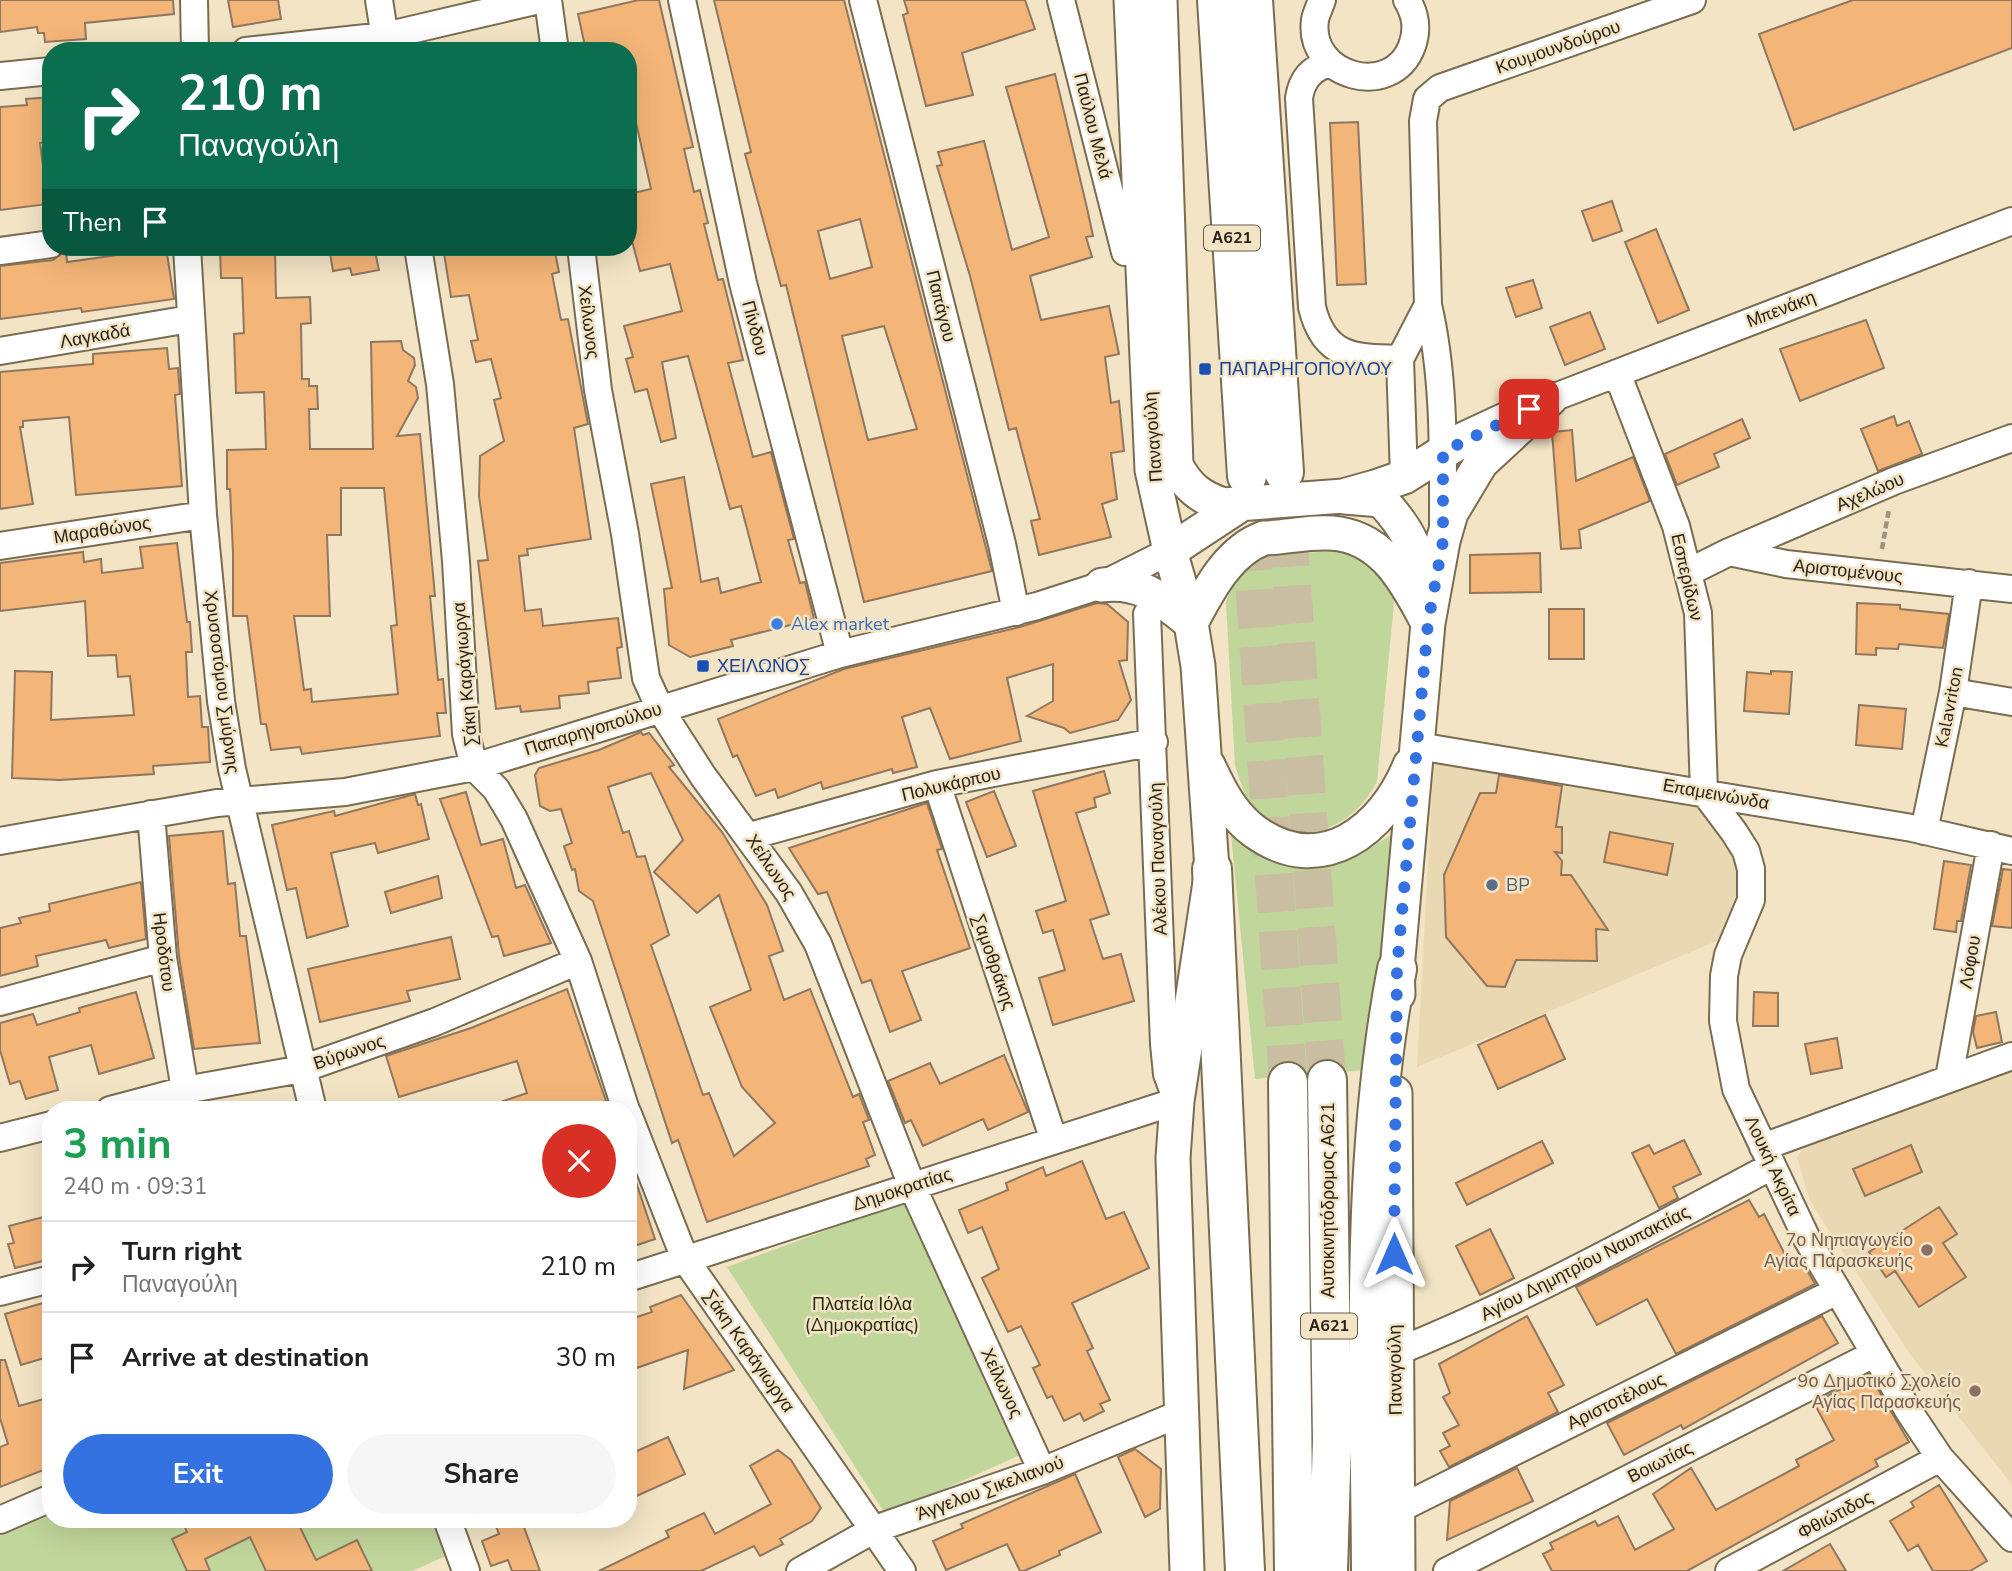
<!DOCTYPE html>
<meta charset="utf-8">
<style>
:root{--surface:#fff;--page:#f6f6f6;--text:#222;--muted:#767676;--line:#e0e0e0;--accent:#3372e0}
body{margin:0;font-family:"Nunito Sans",sans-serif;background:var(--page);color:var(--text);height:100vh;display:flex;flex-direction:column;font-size:26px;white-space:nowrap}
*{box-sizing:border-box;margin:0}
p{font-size:23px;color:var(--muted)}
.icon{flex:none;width:38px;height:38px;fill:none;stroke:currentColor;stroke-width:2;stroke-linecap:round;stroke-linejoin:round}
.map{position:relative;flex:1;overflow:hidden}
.panel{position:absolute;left:42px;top:1101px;width:595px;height:427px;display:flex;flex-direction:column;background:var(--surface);border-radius:28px;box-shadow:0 7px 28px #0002}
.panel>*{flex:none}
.hud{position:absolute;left:42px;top:42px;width:595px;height:214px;border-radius:28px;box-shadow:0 7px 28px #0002;background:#0b6e4f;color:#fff;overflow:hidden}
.pin{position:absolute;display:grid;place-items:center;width:60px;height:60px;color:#fff;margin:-30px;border-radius:14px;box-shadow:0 4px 10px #0006}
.me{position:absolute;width:77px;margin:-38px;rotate:0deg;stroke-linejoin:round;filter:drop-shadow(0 0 5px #0008)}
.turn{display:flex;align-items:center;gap:24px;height:147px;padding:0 21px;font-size:32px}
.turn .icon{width:91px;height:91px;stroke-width:2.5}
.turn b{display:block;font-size:49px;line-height:60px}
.then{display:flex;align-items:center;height:66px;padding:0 21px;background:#0003;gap:14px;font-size:26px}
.round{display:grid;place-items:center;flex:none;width:74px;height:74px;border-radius:37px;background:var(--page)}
.overview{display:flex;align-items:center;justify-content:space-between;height:119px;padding:0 21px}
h1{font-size:42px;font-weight:700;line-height:52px;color:#1e9e55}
.action{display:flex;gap:14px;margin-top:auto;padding:14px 21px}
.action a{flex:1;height:80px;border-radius:42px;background:var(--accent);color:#fff;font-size:28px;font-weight:700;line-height:80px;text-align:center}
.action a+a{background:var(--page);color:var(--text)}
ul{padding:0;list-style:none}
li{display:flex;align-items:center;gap:21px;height:91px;padding:0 21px;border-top:2px solid var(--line)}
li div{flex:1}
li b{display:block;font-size:26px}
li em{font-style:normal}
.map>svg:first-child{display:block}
.built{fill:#ead8b2}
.green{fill:#c1d69b}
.building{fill:#f4b578;stroke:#8f7760;stroke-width:2;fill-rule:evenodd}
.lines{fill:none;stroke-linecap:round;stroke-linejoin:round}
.highway-tunnel{stroke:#cabea2;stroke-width:38;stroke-dasharray:38 19;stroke-linecap:butt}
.minor-casing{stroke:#796c50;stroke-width:30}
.major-casing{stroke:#796c50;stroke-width:37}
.highway-casing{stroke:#796c50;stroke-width:42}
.path{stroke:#9f947c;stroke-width:4.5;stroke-dasharray:7 3.5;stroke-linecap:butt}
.minor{stroke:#fff;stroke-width:26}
.major{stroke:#fff;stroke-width:33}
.highway{stroke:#fff;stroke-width:38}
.route{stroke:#3372e0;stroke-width:12;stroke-dasharray:0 21.6}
.transit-dot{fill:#1a4fb4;stroke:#f2e4c4;stroke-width:2.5}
.shop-dot{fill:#3f7fe0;stroke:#f2e4c4;stroke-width:2.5}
.service-dot{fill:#5c6f8a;stroke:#f2e4c4;stroke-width:2.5}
.education-dot{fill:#8d6e63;stroke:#f2e4c4;stroke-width:2.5}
.labels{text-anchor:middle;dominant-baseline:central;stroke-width:5;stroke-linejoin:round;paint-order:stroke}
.shield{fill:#f2e4c4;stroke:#665e4c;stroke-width:2}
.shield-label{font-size:16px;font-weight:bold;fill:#2a2418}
.street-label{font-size:18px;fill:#2a2418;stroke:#f2e4c4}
.transit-label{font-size:18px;fill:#164399;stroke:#f2e4c4;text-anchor:start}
.shop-label{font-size:18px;fill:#366cbe;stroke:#f2e4c4;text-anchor:start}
.service-label{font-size:18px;fill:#4e5e75;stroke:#f2e4c4;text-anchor:start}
.education-label{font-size:18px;fill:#785e54;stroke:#f2e4c4;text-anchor:end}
.park-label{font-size:18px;fill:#242e0d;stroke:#f2e4c4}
</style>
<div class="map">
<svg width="2012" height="1571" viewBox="0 0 2012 1571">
<rect width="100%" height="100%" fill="#f2e4c4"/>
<path class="built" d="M1434,754L1700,789L1736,836L1741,901L1724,938L1417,1067Z
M2012,1071V1485L1907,1350L1810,1201L1797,1157L1806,1144Z"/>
<path class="green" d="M1349,550L1392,581L1394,603L1377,781C1355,828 1295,854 1255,809C1244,797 1240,781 1235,765L1226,602L1233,584L1255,561L1270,555Z
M1231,834C1288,880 1334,875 1392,834L1382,952L1366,1070L1255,1079Z
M906,1201L1027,1452L886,1515L727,1267Z
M51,1515V1519H441L455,1552L412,1571H0V1536Z"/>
<path class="building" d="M0,0H173L174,14L85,23L86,39L45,42L44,33H38L37,27L0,32Z
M228,0H278L281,19L233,27Z
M639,0H659L693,147L684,149L694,192L700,190L708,223L704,224L718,280L723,279L743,360L728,363L753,457L771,452L794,539L788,540L800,583L805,582L814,619L731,640L733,646L690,657L669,645L664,589L672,588L651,484L684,477L701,582L718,578L721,593L761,582L741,506L730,509L688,356L662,362L676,438L661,442L647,389L635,392L626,359L633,357L624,326L682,311L670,264L640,271L628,226V194L651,189L633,109L628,110V51H586L578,14Z
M714,0H844L992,571L864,602L786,285L781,286L745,154L751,152ZM860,219L872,267L830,279L818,231ZM884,326L917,429L868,440L842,336Z
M904,0H1025L1035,29L962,53L973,95L926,106L903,15L908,13Z
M1853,0H2012V48L1794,130L1759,34Z
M1055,74L1087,208L1093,236L1086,237L1092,257L1030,276L1041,320L1109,306L1119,354L1105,357L1111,403L1119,401L1124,451L1111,453L1117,499L1102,504L1111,537L1039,555L1031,521L1040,519L1016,428L1009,430L970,276L937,166L942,165L938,152L984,141L1012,250L1049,237L1006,87Z
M51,97V142L40,143L48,204L0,210V107L27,105L26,99Z
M1358,122L1366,284L1337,285L1330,123Z
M1612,201L1622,231L1593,241L1582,211Z
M1656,229L1689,310L1658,323L1625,242Z
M124,247H166L174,299L82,312L81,308L0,319V266L53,260L66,250L67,262L125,254Z
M220,247H275L276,298L310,297L311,323L301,324L302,379H309V386H317L318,409H309L310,449H373L371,342L401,341L403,350L414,358L415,365L408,381L416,387L418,398L397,436L420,434L435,596H430L438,680L443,679L446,713H437L440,736L302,754L300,747L271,750L266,724H261L247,616H233V553L230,489H227V450L266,449L264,392L236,393L234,334L244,333L242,278H221ZM341,488H384L397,625L391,626L398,694L312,702L311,689L304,690L294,616H330L327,535H341Z
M329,247H374L379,270L352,275L350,268L333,271Z
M443,247H554L559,272L552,274L561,320L568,319L588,424L574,428L591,539L527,549L528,555L519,556L525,611L541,609L543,626L618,618L622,647L617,648L621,678L588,682L589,693L559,696L560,708L521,712L520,706L496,709L478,561L488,560L479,496L480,456L504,441L494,400L501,398L491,359L476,362L471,341L478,340L469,295L451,297Z
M1533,280L1542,308L1516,317L1506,288Z
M1590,312L1605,349L1565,365L1550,327Z
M1866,320L1884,368L1800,401L1780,349Z
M167,348L169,369L178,368L180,394L175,395L182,486L76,495L69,417L23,421V427H20L33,504L0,509V372L93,364V354Z
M1894,416L1897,426L1909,421L1922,454L1878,471L1861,429Z
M1742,419L1750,438L1714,454L1719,467L1677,485L1665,454Z
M1572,430L1576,481L1633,457L1650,501L1579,530L1581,548L1561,549L1552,432Z
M177,543L187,622H190L192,652H186L188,697L200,696L202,727H208L210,762L153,766L154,774L60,780L12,778L15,671L52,672L51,720L134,715L130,676L118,677L116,655L88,656L85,601L0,611V563L83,552L84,562L101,559L102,573L143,568L140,547Z
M1540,553L1541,592L1470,593V555Z
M1097,603L1107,604L1128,622L1127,660L1119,661L1131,700L1118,720L1070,733L1064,728L1027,716L1053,701V664L1007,678L1021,741L950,759L930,708L902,717L917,767L893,773L892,769L823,789L821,782L778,798L775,789L756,796L737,755L733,757L718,719L844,669L1020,627Z
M1857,603L1900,605V609L1949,614L1943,648L1899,644L1898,649L1876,648V655L1856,654Z
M1549,609H1584V659H1549Z
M1771,671L1792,672L1789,714L1744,711L1747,672L1771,674Z
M1859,705L1906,709L1902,749L1856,745Z
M641,732L643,735L649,733L674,765L669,767L722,832L767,905L783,951L769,956L784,1000L810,989L853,1097L859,1094L869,1120L863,1122L875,1155L866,1159L869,1166L707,1222L678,1140L672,1143L593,901L579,891L575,869L572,870L564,846L572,843L561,809L550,811L540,806L535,775L539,768L599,750ZM651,773L683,840L654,872L697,913L719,895L751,990L710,1007L742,1087L775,1123L734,1156L709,1093L703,1095L651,945L669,935L645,856L637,857L629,831L623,833L608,787Z
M1104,771L1110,793L1094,798L1096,807L1076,813L1109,914L1090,920L1103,959L1121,954L1134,1001L1053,1025L1039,978L1065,970L1053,930L1043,933L1036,911L1066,901L1033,791Z
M1499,775L1562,786L1556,827H1562V853L1555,852L1562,861L1561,875H1571L1608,930L1596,929L1597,961L1516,960L1505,987L1487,986L1446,937L1444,875L1480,793H1496Z
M994,791L1016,846L987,857L966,802Z
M466,792L481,845L503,839L516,888L525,885L551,943L504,956L498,936L492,937L440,799Z
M415,794L418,805L421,804L429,839L378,853L375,843L331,853L348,926L307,938L296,888L287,890L272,825L334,811L335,816Z
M927,803L942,849L937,850L970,948L902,971L921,1020L890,1032L871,980L862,983L827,892L818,894L789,848Z
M223,831L228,884L235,883L240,936H246L260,1043L194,1049L179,956L169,836Z
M1610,832L1673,844L1667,875L1604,862Z
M1944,861L1971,865L1961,921H1957L1956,932L1934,929Z
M2003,869L2012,870V928L1992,926Z
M438,876L442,898L391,913L385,892Z
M141,882L146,939L109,948L106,940L36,956L38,966L0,976V928L21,923L19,918L50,911L49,904Z
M451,937L460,979L407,991L410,1001L320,1022L308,969Z
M567,989L606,1101L582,1110H490L489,1106L527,1093L517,1061L399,1097L386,1056L471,1028Z
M136,992L154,1058L99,1074L91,1045L49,1057L58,1090L26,1099L20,1081L10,1084L0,1050V1023L33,1014L37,1025L80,1012L79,1008Z
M1754,992L1778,993V1026H1753Z
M1996,1012L2002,1042L1977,1048L1973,1032L1976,1016Z
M1545,1015L1565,1059L1498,1089L1478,1045Z
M1837,1038L1842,1068L1811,1074L1805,1044Z
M1004,1055L1028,1112L988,1130L983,1119L923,1146L911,1120L905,1123L888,1081L930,1063L940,1084Z
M1684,1140L1701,1174L1673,1187L1678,1198L1659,1208L1632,1153L1649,1145L1654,1154Z
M1542,1141L1553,1163L1467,1205L1456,1183Z
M1911,1145L1922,1172L1865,1196L1853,1169Z
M1082,1161L1106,1219L1124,1212L1149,1268L1072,1303L1093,1348L1087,1351L1110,1400L1100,1404L1104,1411L1084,1421L1080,1413L1064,1421L1052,1396L1047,1398L1033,1368L1040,1365L1021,1326L1008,1332L982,1278L999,1269L982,1227L968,1233L959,1210L1008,1190L1006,1183L1043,1167L1046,1176Z
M628,1170H632L655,1239L628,1248Z
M1749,1200L1759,1217L1764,1214L1792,1268L1802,1262L1815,1284L1676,1354L1647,1299L1597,1325L1576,1287Z
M1939,1207L1957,1234L1943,1243L1966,1277L1919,1307L1895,1271L1886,1277L1869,1252Z
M51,1215V1259L15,1268L8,1244L14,1243L9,1226Z
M1490,1229L1514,1278L1480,1295L1456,1246Z
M681,1295L734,1370L684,1389L688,1350L628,1371V1320L652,1312L650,1307Z
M43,1303L51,1328V1356L21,1365L5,1314Z
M1527,1316L1564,1385L1548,1393L1558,1412L1449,1467L1440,1451L1450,1446L1443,1433L1459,1425L1443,1397L1450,1393L1439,1364Z
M1822,1316L1838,1343L1683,1429L1681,1425L1624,1455L1607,1423Z
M0,1360H5L19,1406L51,1397V1467L0,1487V1447L8,1444L0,1418Z
M1869,1374L1909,1442L1875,1460L1878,1466L1687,1571H1552L1543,1554L1553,1549L1550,1543L1595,1521L1598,1526L1618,1516L1635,1550L1674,1529L1653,1494L1691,1468L1716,1510L1799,1466L1796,1460L1834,1440L1814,1403Z
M668,1437L685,1474L628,1500V1455Z
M1135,1449L1161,1469L1160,1509L1145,1517L1118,1457Z
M778,1450L791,1460L821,1508L812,1521L780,1539L783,1544L760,1556L754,1546L701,1571H599L669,1537L666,1531L704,1513L715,1534L771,1504L750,1466Z
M1517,1468L1533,1501L1447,1540L1450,1501Z
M1075,1474L1101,1532L1059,1551L1060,1555L1024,1571H1020L1007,1544L946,1570L933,1541L963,1528L961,1524Z
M1939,1485L1987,1561L1970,1571H1933L1918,1545L1908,1551L1890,1521L1914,1507L1911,1502Z
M181,1519H296L316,1560L357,1540L372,1571H266L250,1537L205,1559L210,1571H187L172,1539L187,1532Z
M493,1519H521L540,1571H512L508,1560L491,1566L482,1541L499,1534Z
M1830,1544L1846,1571H1783Z"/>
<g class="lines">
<path class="highway-tunnel" d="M1284,472L1327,1080
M1247,476L1288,1082"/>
<defs>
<path id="minor" d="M194,0L195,51
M379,0L387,51
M548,0L555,51
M682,0L743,283L840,654
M863,0L1002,544L1016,612
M1061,0L1125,252
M1322,0C1320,6 1316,14 1315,20C1307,77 1392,100 1412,46C1418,29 1416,15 1407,0
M246,51L385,36L539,0
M1329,63C1311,69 1302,79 1299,98L1312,307C1324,358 1355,358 1400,359
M0,76L51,71
M187,247L203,515L221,701L232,769L313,1110
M418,247L440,384L456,561L466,734L474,767L496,789L514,819L578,961L626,1110
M581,247L598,390L625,534L646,678L660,709L703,776L789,893L818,944L912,1186L1042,1471
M0,251L51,244
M0,351L190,319
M1617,373L1676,526L1698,613L1704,792L1734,832L1746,851L1751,869V900L1728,955L1724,976L1723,1021L1736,1089L1807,1239L1908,1410L1940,1458L2012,1538
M1550,399L2012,221
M1404,477L1400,359L1428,305
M1443,529C1443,455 1445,378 1428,305L1423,121L1427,99L1440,88L1692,0
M0,546L203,515
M1729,552L1894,481L2012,438
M1689,572L1729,552L1786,564L2012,589
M1953,692L2012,702
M1418,746L1912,828L2012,851
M937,784L1053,1138
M151,814L163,958L185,1090
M1924,831L1953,692L1969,583
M750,836L937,784L1154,742
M0,841L217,803L345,792L474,767L840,654L1037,606L1102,585L1170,551
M0,1002L163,958
M1949,1078L1991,845
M110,1110L185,1090L302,1069L435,1022L578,961
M628,1114L685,1259L902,1571
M0,1138L51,1125
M1763,1147L2012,1056
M628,1278L1177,1101L1167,1074L1164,1044L1147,614
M0,1292L51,1279
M1394,1353C1525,1300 1648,1232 1772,1166
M1397,1510L1835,1292
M447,1519L466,1571
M0,1520L51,1498
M800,1571L875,1529L1042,1471L1184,1412
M1447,1571L1874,1354
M1729,1571L1940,1458"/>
<path id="major" d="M1131,0L1152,470L1170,551L1191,623L1198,666L1212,869L1177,1101L1173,1158L1187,1571
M1160,0L1176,465C1187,487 1201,498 1224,505L1343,496L1375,487L1404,477L1464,439L1520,413
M1345,497L1381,500C1408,528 1420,553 1425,593
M1170,551L1240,505
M1102,585C1142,580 1162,600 1191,623
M1191,623C1208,591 1228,551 1264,538C1288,537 1317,530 1340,534C1387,542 1408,586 1428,623
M1208,765C1219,789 1232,815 1254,831C1321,880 1384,830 1410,765
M1398,994L1397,969L1428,623L1443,541L1451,513L1481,463L1550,399
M1395,1093L1398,1571"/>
<path id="highway" d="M1217,0L1247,476
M1253,0L1284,472
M1212,869L1245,1571
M1327,1080L1332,1440L1328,1571
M1288,1082L1294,1571
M1371,1571C1370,1370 1359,1167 1397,969"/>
</defs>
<use href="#minor" class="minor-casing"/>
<use href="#major" class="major-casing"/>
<use href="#highway" class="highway-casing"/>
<path class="path" d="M1882,549L1889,509"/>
<use href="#minor" class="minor"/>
<use href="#major" class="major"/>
<use href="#highway" class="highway"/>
</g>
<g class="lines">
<path class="route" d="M1394,1254L1397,968L1428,623L1443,541V452L1529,409"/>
</g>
<g class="transit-dot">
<rect x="1198" y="362" width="14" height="14" rx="3.5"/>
<rect x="696" y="659" width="14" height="14" rx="3.5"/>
</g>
<circle class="shop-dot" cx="777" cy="624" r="7"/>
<circle class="service-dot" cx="1492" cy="885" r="7"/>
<g class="education-dot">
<circle cx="1927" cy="1250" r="7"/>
<circle cx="1975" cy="1391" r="7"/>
</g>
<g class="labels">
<g class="shield">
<rect x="1204" y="225.5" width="56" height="25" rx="5"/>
<rect x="1301" y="1313.5" width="56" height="25" rx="5"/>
</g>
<g class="shield-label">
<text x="1232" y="238">Α621</text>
<text x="1329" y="1326">Α621</text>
</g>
<g class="street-label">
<text transform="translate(1558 47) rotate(-19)">Κουμουνδούρου</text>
<text transform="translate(1093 126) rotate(76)">Παύλου Μελά</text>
<text transform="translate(941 306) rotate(76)">Παπάγου</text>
<text transform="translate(1781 309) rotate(-21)">Μπενάκη</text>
<text transform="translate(589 322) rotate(83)">Χείλωνος</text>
<text transform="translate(755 328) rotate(75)">Πίνδου</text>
<text transform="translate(95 336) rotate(-10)">Λαγκαδά</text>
<text transform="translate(1153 437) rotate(-94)">Παναγούλη</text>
<text transform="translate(1870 492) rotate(-23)">Αχελώου</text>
<text transform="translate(102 530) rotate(-9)">Μαραθώνος</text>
<text transform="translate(1848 571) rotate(6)">Αριστομένους</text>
<text transform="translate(1687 577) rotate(77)">Εσπερίδων</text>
<text transform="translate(465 674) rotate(-95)">Σάκη Καράγιωργα</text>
<text transform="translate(222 682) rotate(83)">Χρυσοστόμου Σμύρνης</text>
<text transform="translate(1949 707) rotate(-79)">Kalavriton</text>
<text transform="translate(593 729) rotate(-17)">Παπαρηγοπούλου</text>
<text transform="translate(951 784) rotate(-13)">Πολυκάρπου</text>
<text transform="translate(1716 794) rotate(10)">Επαμεινώνδα</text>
<text transform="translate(1158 859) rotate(-92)">Αλέκου Παναγούλη</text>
<text transform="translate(771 867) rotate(56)">Χείλωνος</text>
<text transform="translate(164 952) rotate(83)">Ηροδότου</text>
<text transform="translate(994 962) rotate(71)">Σαμοθράκης</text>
<text transform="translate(1970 962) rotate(-80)">Λόφου</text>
<text transform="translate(349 1052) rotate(-19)">Βύρωνος</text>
<text transform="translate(1773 1166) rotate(65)">Λουκή Ακρίτα</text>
<text transform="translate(902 1189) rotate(-18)">Δημοκρατίας</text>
<text transform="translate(1328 1200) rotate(-90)">Αυτοκινητόδρομος Α621</text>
<text transform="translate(1585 1263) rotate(-27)">Αγίου Δημητρίου Ναυπακτίας</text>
<text transform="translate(749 1351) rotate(55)">Σάκη Καράγιωργα</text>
<text transform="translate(1395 1370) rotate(-91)">Παναγούλη</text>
<text transform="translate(1002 1383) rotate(65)">Χείλωνος</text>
<text transform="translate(1616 1401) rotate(-26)">Αριστοτέλους</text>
<text transform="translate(1660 1462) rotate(-27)">Βοιωτίας</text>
<text transform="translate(990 1488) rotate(-20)">Άγγελου Σικελιανού</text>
<text transform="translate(1835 1515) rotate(-28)">Φθιώτιδος</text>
</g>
<g class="transit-label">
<text x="1219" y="369">ΠΑΠΑΡΗΓΟΠΟΥΛΟΥ</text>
<text x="717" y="666">ΧΕΙΛΩΝΟΣ</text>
</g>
<g class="shop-label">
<text x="791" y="624">Alex market</text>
</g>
<g class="service-label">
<text x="1506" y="885">BP</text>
</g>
<g class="education-label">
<text x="1913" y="1240">7ο Νηπιαγωγείο<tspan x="1913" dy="21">Αγίας Παρασκευής</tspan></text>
<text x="1961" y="1381">9ο Δημοτικό Σχολείο<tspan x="1961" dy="21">Αγίας Παρασκευής</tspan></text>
</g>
<g class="park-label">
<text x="862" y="1304">Πλατεία Ιόλα<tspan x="862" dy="21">(Δημοκρατίας)</tspan></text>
</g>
</g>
</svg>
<div class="pin" style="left:1529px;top:409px;background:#d93025"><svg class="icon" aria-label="arrive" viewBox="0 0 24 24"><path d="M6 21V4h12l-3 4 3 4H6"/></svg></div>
<svg class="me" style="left:1394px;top:1254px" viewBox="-20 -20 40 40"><path d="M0-17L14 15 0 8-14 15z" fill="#3372e0" stroke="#fff" stroke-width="4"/></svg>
<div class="hud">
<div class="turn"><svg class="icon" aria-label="right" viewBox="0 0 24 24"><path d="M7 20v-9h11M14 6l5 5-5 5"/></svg><div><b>210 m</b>Παναγούλη</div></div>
<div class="then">Then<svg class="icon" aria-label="arrive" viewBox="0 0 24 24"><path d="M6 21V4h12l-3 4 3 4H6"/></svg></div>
</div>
<section class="panel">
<div class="overview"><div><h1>3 min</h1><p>240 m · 09:31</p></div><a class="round" style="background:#d93025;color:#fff"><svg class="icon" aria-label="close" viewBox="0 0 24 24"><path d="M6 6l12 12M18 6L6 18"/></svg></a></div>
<ul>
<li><svg class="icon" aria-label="right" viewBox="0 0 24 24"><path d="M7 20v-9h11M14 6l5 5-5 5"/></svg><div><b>Turn right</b><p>Παναγούλη</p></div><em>210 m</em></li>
<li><svg class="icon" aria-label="arrive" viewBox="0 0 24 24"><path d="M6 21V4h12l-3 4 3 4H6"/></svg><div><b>Arrive at destination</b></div><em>30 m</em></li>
</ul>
<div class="action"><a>Exit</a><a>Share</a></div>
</section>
</div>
